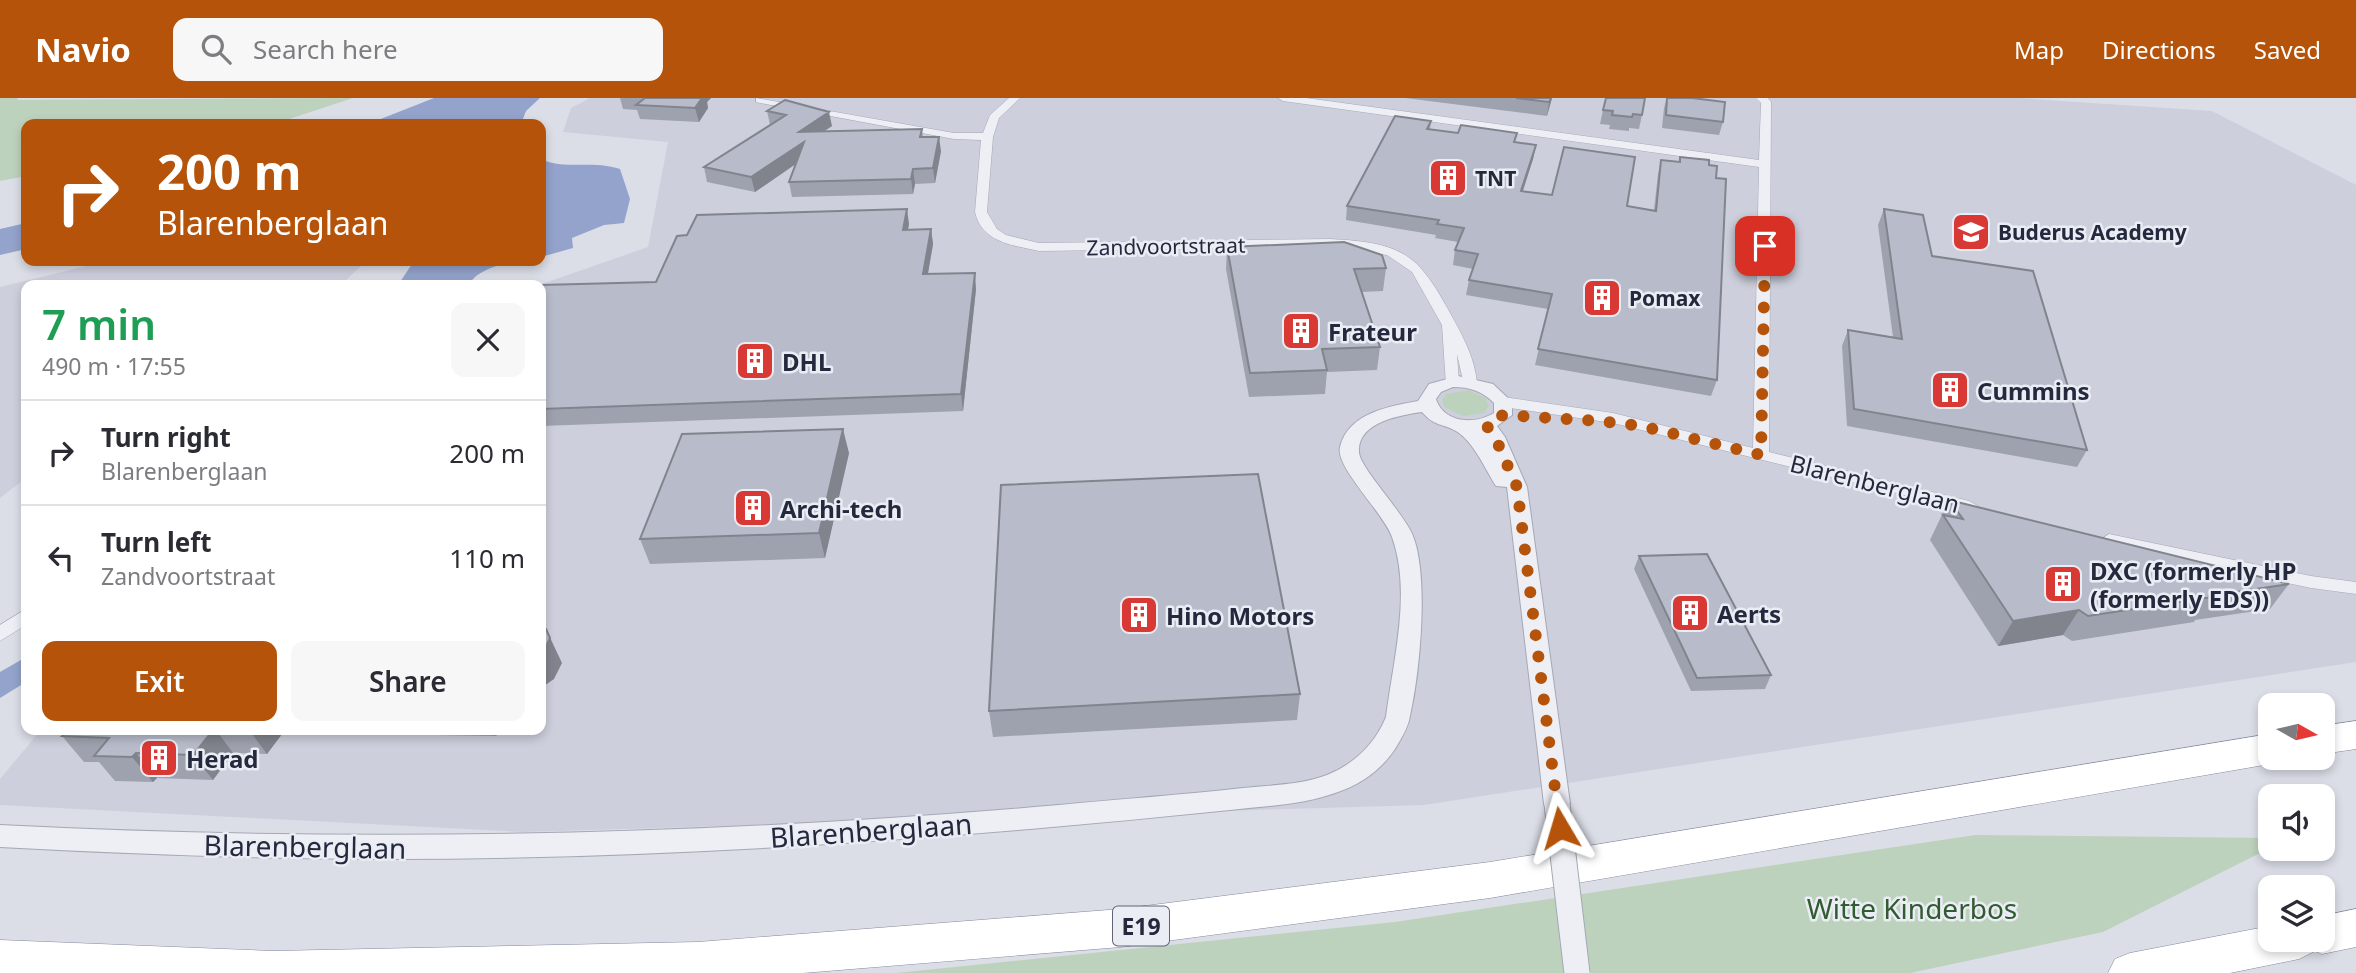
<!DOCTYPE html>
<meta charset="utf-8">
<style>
:root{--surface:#fff;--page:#f7f7f7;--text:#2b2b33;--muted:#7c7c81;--line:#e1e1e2;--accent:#b45309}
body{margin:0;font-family:"Noto Sans",sans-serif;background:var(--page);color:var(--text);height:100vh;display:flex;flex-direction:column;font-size:26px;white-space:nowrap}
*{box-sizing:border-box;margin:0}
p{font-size:23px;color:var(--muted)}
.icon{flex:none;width:38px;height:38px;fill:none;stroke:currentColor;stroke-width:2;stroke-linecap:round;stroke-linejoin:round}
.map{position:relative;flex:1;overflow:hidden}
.details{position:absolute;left:21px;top:182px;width:525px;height:455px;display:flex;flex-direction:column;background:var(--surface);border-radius:14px;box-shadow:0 4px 10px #0003}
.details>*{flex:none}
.guide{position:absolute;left:21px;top:21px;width:525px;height:147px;border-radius:14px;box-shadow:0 4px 10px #0003;background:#b45309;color:#fff;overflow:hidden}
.needle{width:46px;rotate:98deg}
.tools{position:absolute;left:2258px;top:595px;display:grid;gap:14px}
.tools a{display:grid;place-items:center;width:77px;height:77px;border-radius:14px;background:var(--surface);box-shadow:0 4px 10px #0003;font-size:35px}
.pin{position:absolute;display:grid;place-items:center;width:60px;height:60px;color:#fff;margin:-30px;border-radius:14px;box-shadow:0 4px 10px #0006}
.me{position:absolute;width:77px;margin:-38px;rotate:353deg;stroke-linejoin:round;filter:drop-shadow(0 0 5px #0008)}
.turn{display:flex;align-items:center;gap:24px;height:147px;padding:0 21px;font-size:32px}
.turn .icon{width:91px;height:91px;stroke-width:2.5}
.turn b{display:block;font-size:49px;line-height:60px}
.round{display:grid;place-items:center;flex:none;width:74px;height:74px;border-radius:14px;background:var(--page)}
.headline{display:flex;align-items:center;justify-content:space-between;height:119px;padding:0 21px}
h1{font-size:42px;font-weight:600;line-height:52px;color:#1e9e55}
.cta{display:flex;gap:14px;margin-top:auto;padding:14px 21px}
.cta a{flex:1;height:80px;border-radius:14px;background:var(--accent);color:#fff;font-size:28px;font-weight:600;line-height:80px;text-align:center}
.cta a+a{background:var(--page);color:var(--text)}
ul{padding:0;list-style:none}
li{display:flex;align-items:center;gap:21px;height:105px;padding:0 21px;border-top:2px solid var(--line)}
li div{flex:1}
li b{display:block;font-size:26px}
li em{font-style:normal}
header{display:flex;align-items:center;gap:42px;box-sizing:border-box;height:98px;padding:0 35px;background:var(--accent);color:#fff}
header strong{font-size:33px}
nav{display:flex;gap:38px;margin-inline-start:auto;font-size:24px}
.search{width:490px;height:63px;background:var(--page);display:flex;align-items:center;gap:18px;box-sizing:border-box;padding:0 24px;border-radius:14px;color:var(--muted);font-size:26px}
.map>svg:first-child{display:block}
.built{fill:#cdd0dc}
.green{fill:#bdd2bc}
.water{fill:#93a3cb}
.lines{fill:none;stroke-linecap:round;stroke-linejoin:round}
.minor-casing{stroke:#a4a8b4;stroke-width:1}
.tertiary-casing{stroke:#a4a8b4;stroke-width:2}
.motorway-casing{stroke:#82889f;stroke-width:1}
.minor{fill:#eeeff5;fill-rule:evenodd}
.tertiary{fill:#eeeff5;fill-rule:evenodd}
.motorway{fill:#fff;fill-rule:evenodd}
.tertiary-bridge-casing{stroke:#a4a8b4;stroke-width:27;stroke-linecap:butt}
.tertiary-bridge{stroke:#eeeff5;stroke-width:25}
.wall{fill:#9ea2ae}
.shaded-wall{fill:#81848d}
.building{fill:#b8bcca;stroke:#81848d;stroke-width:2}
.route{stroke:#b45309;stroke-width:12;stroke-dasharray:0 21.6}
.labels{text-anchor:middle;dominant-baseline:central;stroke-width:5;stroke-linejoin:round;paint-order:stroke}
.far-poi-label{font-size:21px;font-weight:bold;fill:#24293e;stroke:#ebedf5;text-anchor:start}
.far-street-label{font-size:21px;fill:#24293e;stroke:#ebedf5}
.shield{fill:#ebedf5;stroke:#606475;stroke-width:2}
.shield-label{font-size:23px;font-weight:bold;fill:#24293e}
.poi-label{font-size:24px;font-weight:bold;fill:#24293e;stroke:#ebedf5;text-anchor:start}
.street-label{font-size:24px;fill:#24293e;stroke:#ebedf5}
.near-street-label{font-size:28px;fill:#24293e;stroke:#ebedf5}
.near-park-label{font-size:28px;fill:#315b30;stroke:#ebedf5}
</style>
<header>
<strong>Navio</strong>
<div class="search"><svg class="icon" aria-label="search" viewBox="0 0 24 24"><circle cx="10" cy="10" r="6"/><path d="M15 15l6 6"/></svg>Search here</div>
<nav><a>Map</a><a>Directions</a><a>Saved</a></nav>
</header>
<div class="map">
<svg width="2356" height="875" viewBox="0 0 2356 875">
<rect width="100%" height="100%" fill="#dbdee7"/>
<path class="built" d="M590,0H2018L2212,13L2356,87V564L1424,707L524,734L0,707V681L41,632H541L539,187L648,149L668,44L563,34L571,10Z
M107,163H366L341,187H26V380L0,400V189Z"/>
<path class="green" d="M0,0H18L17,2L353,0L274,26H26V84L21,79L0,83Z
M1468,292L1485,300L1489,308L1484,315L1463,318L1444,309L1442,302L1446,296Z
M1975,737L2270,740V750L2103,834L1910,875H896L1395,824Z"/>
<path class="water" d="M434,0H540L526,13L521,26H368Z
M541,61C562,72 594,62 620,71L630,101L624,125L604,127L572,140L573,150L541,159Z
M26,125V151L0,157V131Z
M414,163H511C497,168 476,173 469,187H398Z
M26,559V584L0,600V574Z"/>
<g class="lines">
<defs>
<path id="minor" d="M756,0L954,35H983L990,17L1009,0H1020L999,20L993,39L987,114L997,131L1006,137L1039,145L1330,141C1407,145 1419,157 1455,224C1466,245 1474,260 1477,284L1474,287H1464L1457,256L1459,284L1456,287H1446L1442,227L1412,174L1387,157L1330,149L1039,153C1013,147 982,145 975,114L981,42L954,41L760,5L756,4Z
M1278,0H1306L1759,62L1761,5L1756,0H1768L1771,4L1769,354L1969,403L1978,408L1969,413L1613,325L1503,309L1495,304L1503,299L1613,315L1753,350L1759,69L1283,3Z
M2109,436L2311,478L2356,484V496L2311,490L2103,446L2100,442Z
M26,511V527L0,543V527Z"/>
<path id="tertiary" d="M1458,278L1493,286L1512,304V317L1497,328L1505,339L1527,389L1570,706L1566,713L1557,717L1548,713L1544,706L1507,389L1496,388C1485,371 1474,344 1456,333C1442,325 1435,329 1422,314C1401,317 1357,324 1359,354C1359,369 1404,415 1413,438C1429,479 1420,574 1410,618C1408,630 1401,641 1395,651C1381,672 1361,686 1338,694C1303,707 1266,708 1230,712C1163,719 1097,725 1030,731C818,749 605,761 392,761C261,761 131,756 0,749V727C354,745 706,738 1059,707C1120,701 1182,697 1243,690C1271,687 1301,687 1327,677C1354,666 1375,646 1386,619C1393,562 1412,495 1392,439C1383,414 1335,369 1340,349C1348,315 1390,308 1418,303L1429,286ZM1453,289C1470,289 1482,293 1494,305V315C1474,327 1444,325 1436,301L1441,294Z"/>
<path id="motorway" d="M2356,623V651L2322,656V628Z
M2270,636V660H2284L2270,666L1490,800L1121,849L803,875H0V842L273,853L698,844L1121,811L1490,764Z
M2356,811V849L2322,856L2315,853L2299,861L2230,875H2108L2115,861L2130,855L2270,828V842H2322V818Z"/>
</defs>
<use href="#minor" class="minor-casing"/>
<use href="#tertiary" class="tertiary-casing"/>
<use href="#motorway" class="motorway-casing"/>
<use href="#minor" class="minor"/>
<use href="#tertiary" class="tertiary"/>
<use href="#motorway" class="motorway"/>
<defs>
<path id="tertiary-bridge" d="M1557,706L1577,875"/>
</defs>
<use href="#tertiary-bridge" class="tertiary-bridge-casing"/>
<use href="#tertiary-bridge" class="tertiary-bridge"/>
</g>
<path class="wall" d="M620,0H711L707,4L708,10L699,24L640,21L637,12L623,11Z
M1405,0H1552L1547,18Z
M1667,0L1723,24L1719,37L1662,30L1664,10Z
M785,2L832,28L824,33L922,31L923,39L941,53L935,85L915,86L913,96L792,99L789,84L796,66L755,94L707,84L704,69L770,27L767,13Z
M1603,12L1642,17L1639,31L1629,30V33L1609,31L1610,27L1600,26Z
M1431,23L1430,32L1458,35H1517L1515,44L1536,47L1533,61L1523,93L1654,112L1658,76L1661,62L1679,64L1680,59L1717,282L1711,298L1535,267L1548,211L1466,197L1469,182L1473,171L1453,167L1455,152L1458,144L1435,140L1436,137L1346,122L1347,108Z
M1884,111L1932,158L2087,352L2077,369L1847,328L1842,248L1848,232L1893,239L1878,127Z
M909,126L908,131H931L933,146L928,176L976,191L963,313L541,328V188L656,184Z
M1227,149L1386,170L1383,193L1362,194L1380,249L1377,272L1327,274L1325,296L1249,299L1226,171Z
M849,355L825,460L650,466L640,441Z
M1949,402L2289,486L2270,511L2195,522L2194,524L2072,543L2063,537L1998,548L1930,442Z
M1639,458L1771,577L1765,591L1691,593L1634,471Z
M1300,596L1297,622L993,639L989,613Z
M68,632H285L267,656L233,655L213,682L157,680L153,684L115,683L99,664H84L62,638Z
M371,632H499L496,638L373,636Z"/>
<path class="shaded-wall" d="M699,0H711L707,4L708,10L699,24L695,10Z
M1551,0H1552L1547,18L1549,4Z
M829,14L832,28L805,46L807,58L755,94L751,79L799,34Z
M939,39L941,53L935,85L933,70Z
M1536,47L1533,61L1518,107L1521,93Z
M913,71L915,86L913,96L911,81Z
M907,111L909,126L905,147L903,132Z
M931,131L933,146L925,192L923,176Z
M975,175L976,191L963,313L961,296Z
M843,331L849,355L825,460L819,435Z
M2079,512L2063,537L1998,548L2013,523Z
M546,531L562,565L554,581L541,590V556Z
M213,632H216L233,655L213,682L193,657Z
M249,632H285L267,656Z
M492,632H499L496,638Z
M136,655L157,680L153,684L132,659Z"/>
<path class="building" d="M645,0H702L695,10L636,7Z
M1516,0H1551L1549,4Z
M1606,0H1645L1642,17L1633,16L1632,19L1612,17L1613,13L1603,12Z
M1667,0H1692L1725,4L1723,24L1666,17Z
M785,2L829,14L799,34L922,31L920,39H939L933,70L913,71L911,81L789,84L804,44L751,79L704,69L786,17L767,13Z
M1395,18L1431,23L1427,31L1458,35L1461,27L1517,35L1514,44L1536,47L1521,93L1552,97L1564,49L1635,59L1627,108L1656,113L1661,62L1680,64V59L1709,62V67L1717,68L1716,80L1726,81L1717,282L1538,251L1552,196L1469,182L1478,156L1455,152L1464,130L1437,126L1439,122L1347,108Z
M907,111L903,132L931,131L923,176L975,175L961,296L541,311V187L656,184L677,138L687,137L697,117Z
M1884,111L1923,117L1932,158L2033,173L2087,352L1854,311L1848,232L1902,241Z
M1344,144L1382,157L1386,170L1354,171L1380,249L1322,251L1327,272L1250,275L1227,149Z
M843,331L819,435L640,441L682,336Z
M1258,376L1300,596L989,613L1001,387Z
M1949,402L2289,486L2208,498L2212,499L2088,518L2079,512L2013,523L1943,417L1963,421Z
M1707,456L1771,577L1697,580L1639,458Z
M541,530L546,531L550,540L543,555L541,556Z
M68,632H213L193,657L136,655L132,659L94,658L109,640L62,638Z"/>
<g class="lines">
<path class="route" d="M1560,730L1517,389L1495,339L1486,327L1503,317L1599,323L1641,328L1761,357L1765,148"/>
</g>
<defs>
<symbol id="building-square" viewBox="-11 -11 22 22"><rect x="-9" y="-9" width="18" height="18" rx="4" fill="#d93934" stroke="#ebedf5"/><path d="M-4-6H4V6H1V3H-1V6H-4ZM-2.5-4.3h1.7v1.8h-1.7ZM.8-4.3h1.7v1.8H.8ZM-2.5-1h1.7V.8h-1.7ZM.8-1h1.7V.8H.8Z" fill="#fff"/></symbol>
<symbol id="school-square" viewBox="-11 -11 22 22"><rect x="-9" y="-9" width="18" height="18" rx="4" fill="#d93934" stroke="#ebedf5"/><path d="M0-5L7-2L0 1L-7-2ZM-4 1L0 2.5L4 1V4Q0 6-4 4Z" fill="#fff"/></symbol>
</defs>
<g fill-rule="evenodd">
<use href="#building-square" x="1426" y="58" width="44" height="44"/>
<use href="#school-square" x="1949" y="112" width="44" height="44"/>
<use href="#building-square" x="1580" y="178" width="44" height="44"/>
<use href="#building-square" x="1279" y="211" width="44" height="44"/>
<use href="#building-square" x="733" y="241" width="44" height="44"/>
<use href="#building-square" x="1928" y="270" width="44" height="44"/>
<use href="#building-square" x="731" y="388" width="44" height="44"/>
<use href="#building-square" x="2041" y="464" width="44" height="44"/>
<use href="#building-square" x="1668" y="493" width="44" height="44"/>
<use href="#building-square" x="1117" y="495" width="44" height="44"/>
<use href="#building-square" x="137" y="638" width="44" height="44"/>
</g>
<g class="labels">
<g class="far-poi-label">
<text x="1475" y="80">TNT</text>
<text x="1998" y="134">Buderus Academy</text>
<text x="1629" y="200">Pomax</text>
</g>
<g class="far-street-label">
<text transform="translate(1166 148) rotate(-1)">Zandvoortstraat</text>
</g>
<rect class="shield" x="1113" y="808.5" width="56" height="39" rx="5"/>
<g class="shield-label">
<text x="1141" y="828">E19</text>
</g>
<g class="poi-label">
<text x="1328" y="233">Frateur</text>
<text x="782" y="263">DHL</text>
<text x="1977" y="292">Cummins</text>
<text x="780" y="410">Archi-tech</text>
<text x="2090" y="472">DXC (formerly HP<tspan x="2090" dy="28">(formerly EDS))</tspan></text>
<text x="1717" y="515">Aerts</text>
<text x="1166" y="517">Hino Motors</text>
<text x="186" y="660">Herad</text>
</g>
<g class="street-label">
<text transform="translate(1875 385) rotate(14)">Blarenberglaan</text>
</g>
<g class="near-street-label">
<text transform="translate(871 732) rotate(-4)">Blarenberglaan</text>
<text transform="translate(305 748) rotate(1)">Blarenberglaan</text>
</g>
<g class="near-park-label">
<text x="1912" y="810">Witte Kinderbos</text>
</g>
</g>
</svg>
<div class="tools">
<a><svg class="needle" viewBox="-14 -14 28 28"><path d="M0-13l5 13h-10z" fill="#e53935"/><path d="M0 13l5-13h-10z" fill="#7c7c81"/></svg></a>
<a><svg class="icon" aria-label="sound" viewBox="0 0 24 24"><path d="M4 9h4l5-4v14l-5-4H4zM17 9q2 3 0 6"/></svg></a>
<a><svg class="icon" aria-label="layers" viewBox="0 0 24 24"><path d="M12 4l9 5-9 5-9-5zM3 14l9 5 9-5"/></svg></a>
</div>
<div class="pin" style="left:1765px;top:148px;background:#d93025"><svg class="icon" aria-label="arrive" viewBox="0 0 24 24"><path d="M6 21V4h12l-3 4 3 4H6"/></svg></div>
<svg class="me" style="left:1560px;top:730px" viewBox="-20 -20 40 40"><path d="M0-17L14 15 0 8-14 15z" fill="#b45309" stroke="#fff" stroke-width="4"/></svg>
<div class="guide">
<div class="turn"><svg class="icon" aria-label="right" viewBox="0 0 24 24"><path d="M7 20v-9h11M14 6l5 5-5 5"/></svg><div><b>200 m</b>Blarenberglaan</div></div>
</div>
<section class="details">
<div class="headline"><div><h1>7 min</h1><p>490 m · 17:55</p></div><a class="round"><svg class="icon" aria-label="close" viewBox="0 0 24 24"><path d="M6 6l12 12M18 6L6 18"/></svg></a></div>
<ul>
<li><svg class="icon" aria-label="right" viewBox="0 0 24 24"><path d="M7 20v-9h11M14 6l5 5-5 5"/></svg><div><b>Turn right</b><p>Blarenberglaan</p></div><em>200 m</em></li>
<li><svg class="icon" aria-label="left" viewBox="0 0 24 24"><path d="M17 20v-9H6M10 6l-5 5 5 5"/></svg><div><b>Turn left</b><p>Zandvoortstraat</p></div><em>110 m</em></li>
</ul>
<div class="cta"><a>Exit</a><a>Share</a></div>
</section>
</div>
